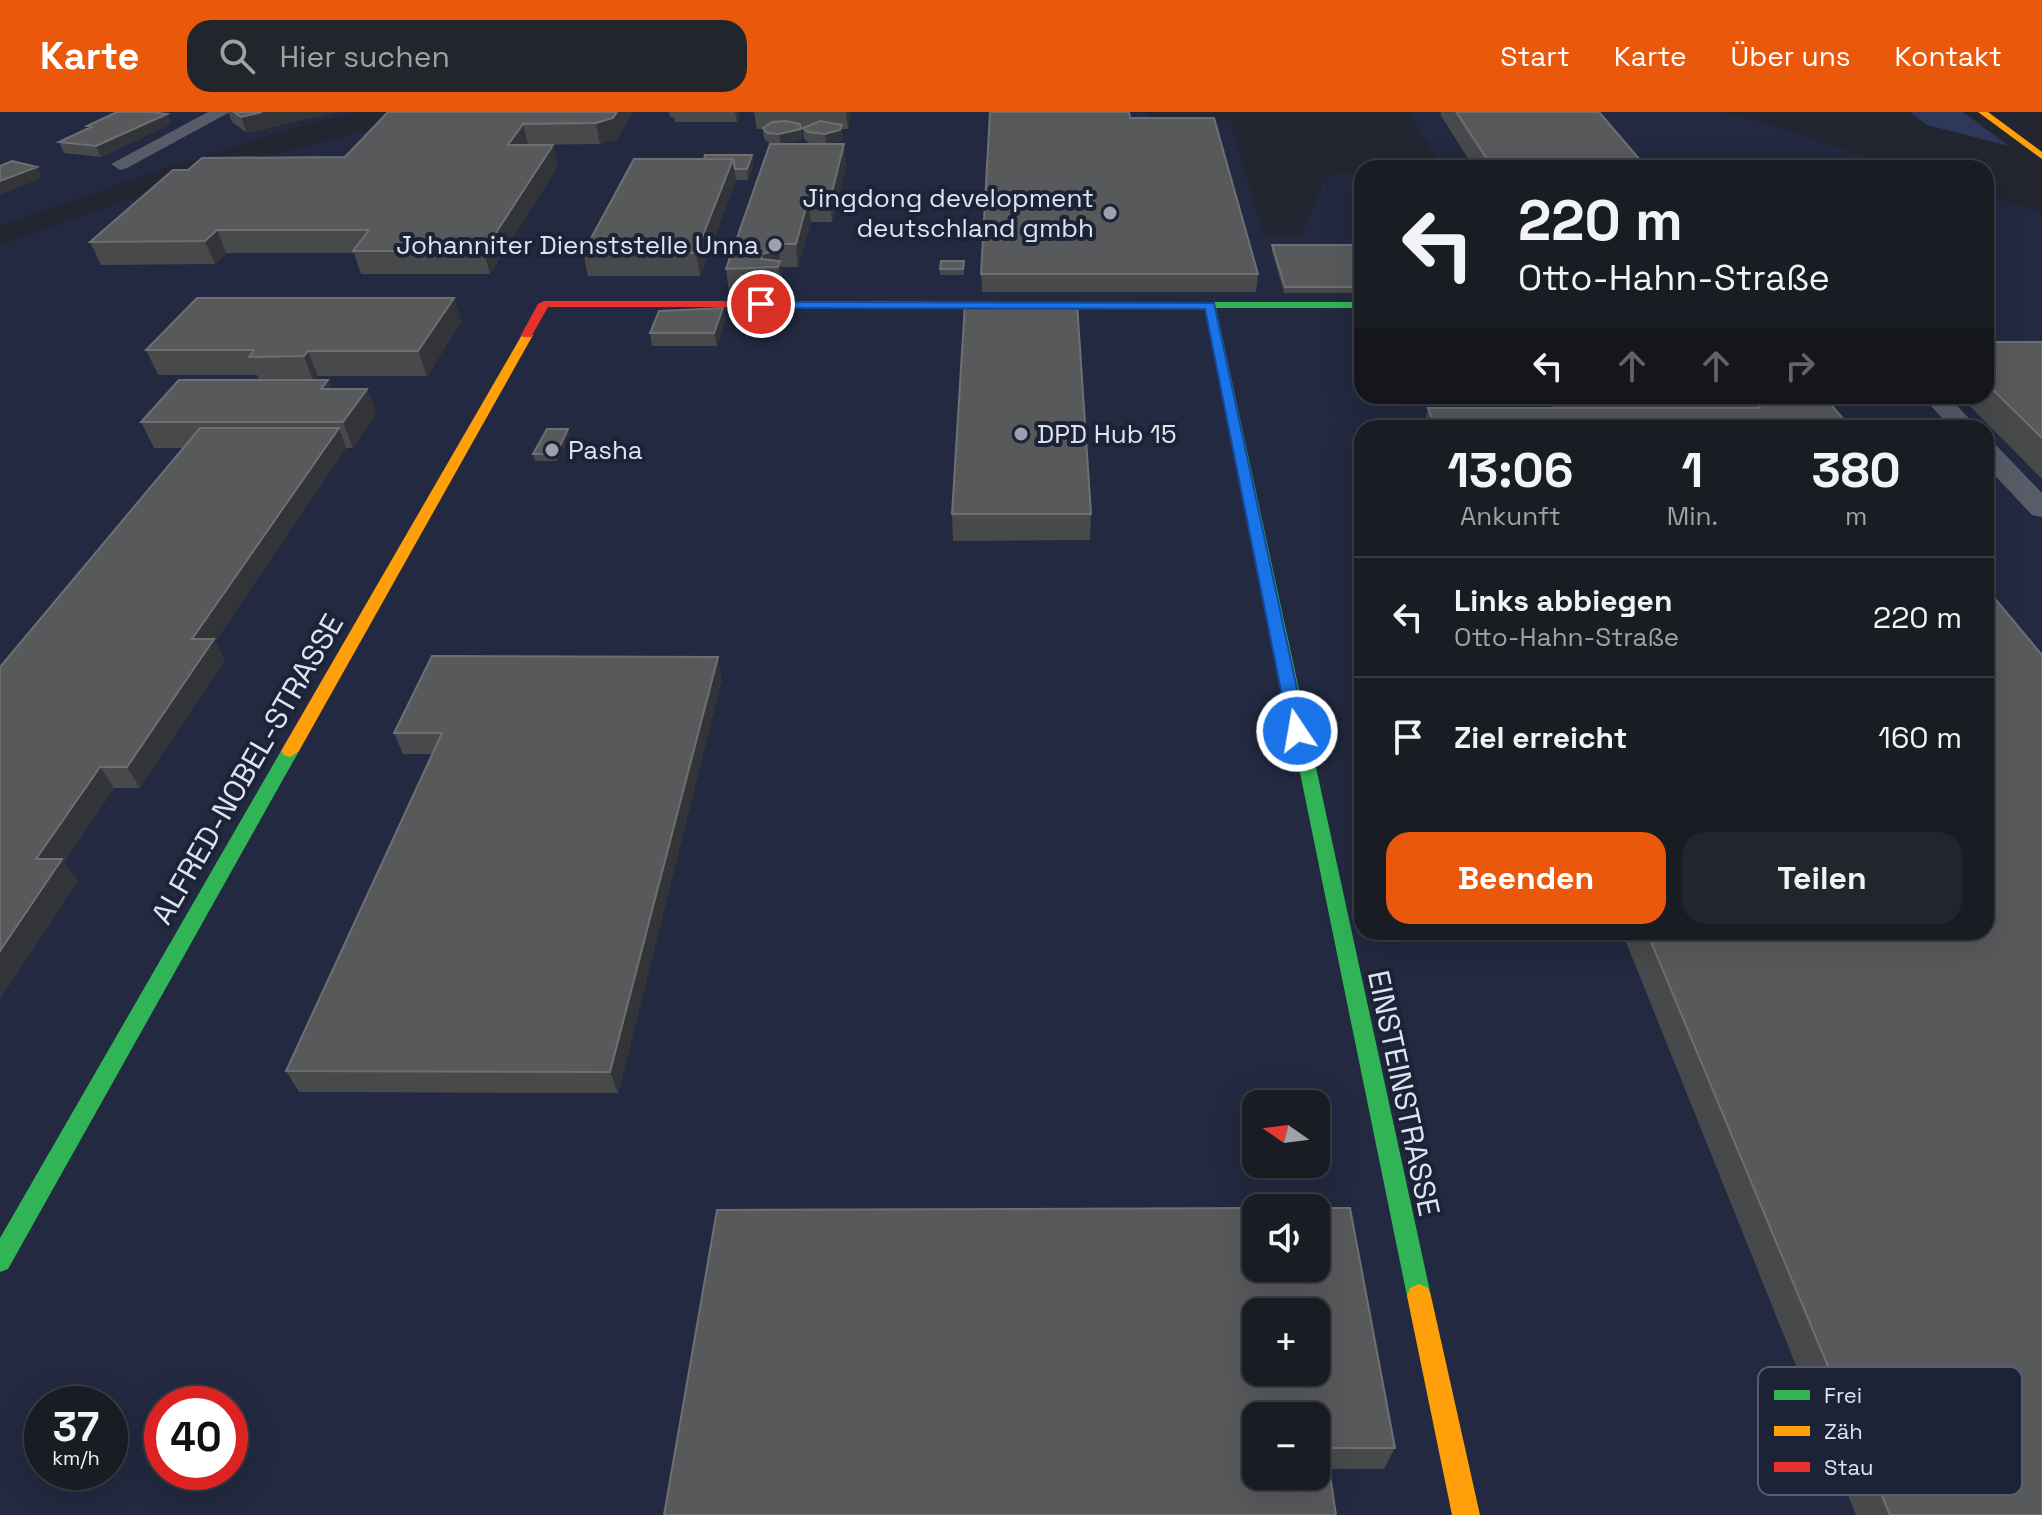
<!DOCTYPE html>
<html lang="de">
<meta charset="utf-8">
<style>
:root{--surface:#1a1c24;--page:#23252c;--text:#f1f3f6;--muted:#9fa1a6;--line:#383a41;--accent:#ea580c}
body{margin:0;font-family:"Space Grotesk",sans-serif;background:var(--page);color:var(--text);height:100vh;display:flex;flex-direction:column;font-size:30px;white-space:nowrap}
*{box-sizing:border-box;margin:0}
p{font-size:26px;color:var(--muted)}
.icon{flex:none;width:44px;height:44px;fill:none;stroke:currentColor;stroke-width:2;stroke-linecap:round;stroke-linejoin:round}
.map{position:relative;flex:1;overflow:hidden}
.side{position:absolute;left:1354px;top:308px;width:640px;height:520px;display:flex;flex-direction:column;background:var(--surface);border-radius:24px;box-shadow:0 8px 32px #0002,0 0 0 2px var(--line)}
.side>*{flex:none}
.banner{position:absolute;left:1354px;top:48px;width:640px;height:244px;border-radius:24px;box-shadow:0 8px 32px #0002,0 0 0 2px var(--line);background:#1a1c24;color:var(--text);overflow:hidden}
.needle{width:52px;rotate:284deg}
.controls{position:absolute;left:1242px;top:978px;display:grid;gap:16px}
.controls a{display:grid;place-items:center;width:88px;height:88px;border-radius:16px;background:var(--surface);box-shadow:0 8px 32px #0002,0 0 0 2px var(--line);font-size:40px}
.speed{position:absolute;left:24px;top:1274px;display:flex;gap:16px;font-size:40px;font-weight:700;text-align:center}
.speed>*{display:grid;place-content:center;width:104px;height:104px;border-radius:50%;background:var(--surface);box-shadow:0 8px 32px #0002,0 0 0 2px var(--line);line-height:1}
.speed small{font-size:20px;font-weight:400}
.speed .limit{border:12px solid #d22;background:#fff;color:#111}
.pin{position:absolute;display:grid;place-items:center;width:68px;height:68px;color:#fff;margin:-34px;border:4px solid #fff;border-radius:50%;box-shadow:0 2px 8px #0007}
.me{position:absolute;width:88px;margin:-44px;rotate:348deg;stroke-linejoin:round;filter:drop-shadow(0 0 6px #0008)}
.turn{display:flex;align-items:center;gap:28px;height:168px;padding:0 32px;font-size:36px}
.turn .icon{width:104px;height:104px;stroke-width:2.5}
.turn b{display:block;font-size:56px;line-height:68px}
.lanes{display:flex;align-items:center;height:76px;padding:0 32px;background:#0003;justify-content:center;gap:40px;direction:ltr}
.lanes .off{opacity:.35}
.eta{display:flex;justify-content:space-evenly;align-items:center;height:136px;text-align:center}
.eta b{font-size:48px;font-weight:700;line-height:56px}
.button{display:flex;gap:16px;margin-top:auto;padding:16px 32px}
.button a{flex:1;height:92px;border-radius:24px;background:var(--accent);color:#fff;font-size:32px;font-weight:700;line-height:92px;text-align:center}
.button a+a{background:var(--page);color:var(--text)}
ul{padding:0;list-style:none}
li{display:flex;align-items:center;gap:24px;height:120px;padding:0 32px;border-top:2px solid var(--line)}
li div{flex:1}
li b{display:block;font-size:30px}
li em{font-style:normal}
header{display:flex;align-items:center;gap:48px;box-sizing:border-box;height:112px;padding:0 40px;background:var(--accent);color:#fff}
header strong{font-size:38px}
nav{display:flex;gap:44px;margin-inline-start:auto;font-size:28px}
.search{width:560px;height:72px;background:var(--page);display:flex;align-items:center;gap:20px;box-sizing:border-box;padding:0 28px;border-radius:24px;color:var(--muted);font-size:30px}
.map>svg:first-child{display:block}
.built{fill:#222940;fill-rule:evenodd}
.green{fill:#2d385a}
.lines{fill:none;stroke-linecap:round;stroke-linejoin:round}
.street{fill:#585c68;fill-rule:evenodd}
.fast{fill:#30b455;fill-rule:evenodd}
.slow{fill:#ff9f0a;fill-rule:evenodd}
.jam{fill:#e5322d;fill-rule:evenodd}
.wall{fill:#47494a;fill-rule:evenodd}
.shaded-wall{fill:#323438}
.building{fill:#58595b;stroke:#6d6f73;stroke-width:2;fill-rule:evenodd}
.route{fill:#1a73e8;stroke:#114b97;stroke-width:2}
.poi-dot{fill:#9da1ad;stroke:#1d2336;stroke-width:3}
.labels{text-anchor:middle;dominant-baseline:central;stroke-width:8;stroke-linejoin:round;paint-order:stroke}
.far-poi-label{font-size:26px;fill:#dee3f0;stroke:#1d2336;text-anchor:end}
.street-label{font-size:30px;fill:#dee3f0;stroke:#1d2336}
.key{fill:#1d2336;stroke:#575d6e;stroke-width:2}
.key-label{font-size:22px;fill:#dee3f0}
</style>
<header>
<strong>Karte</strong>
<div class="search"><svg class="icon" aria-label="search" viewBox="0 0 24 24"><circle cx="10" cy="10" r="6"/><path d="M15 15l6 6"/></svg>Hier suchen</div>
<nav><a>Start</a><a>Karte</a><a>Über uns</a><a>Kontakt</a></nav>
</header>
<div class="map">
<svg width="2042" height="1403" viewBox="0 0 2042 1403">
<rect width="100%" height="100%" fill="#232630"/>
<path class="built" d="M0,0H356L303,13L146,63L0,114Z
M448,0H1149L1151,9H1230L1264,125H1301L1323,72L1335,62L1362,61V284H1986V83L2042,101V1403H0V133L192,65L412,6ZM1362,316H1986V820H1362ZM1256,992H1316V1052H1256ZM1256,1096H1316V1156H1256ZM1256,1200H1316V1260H1256ZM42,1292H110V1360H42ZM162,1292H230V1360H162ZM1256,1304H1316V1364H1256Z
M1408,0H1719L1738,3L1902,56H1420L1415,47L1436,46Z"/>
<path class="green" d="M1910,0H1963L2009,34L1927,13Z"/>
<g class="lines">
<path class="street" d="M208,0H230L127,56L120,58L111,52Z
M1922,284H1948L1978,316H1951Z
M1986,330L1995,332L2042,381V405L2032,403L1986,354Z"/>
<path class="fast" d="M989,190H1362V196H1216L1431,1184L1428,1192L1419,1196L1410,1192L1407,1184L1205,196L985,195L983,193Z
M290,633L299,639L8,1157L0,1160V1126L281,639Z"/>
<path class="slow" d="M1978,0H1988L2042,40V47Z
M743,189L989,190L995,193L989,196L739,194L737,192Z
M523,221L533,223L299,639L290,645L284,643L281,639Z
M1419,1172L1428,1176L1431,1184L1480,1403H1452L1407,1184L1410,1176Z"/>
<path class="jam" d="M544,189H743L749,192L743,195H548L531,225H523L521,223L538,192Z"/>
</g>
<path class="wall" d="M228,0H336L247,21L232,10Z
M388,0H633L617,27L600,32L528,33L558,54L490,162H361L354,141H226L215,152L101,153L90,130L188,58L345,45Z
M669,0H739V4L737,10H675L674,5H670Z
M754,0H851L848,17H842L843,24L841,29L828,32H844L846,54L832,110H811L798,155H781L783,172L781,178L729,180L726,157L773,32L769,31L764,27L763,17H757ZM801,17H803L804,27L809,31L819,32H785L802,27Z
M1441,0H1599L1647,56H1474L1440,2Z
M167,2L171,12L101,45L64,41L59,30L88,16L87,14Z
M1130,6L1258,162L1256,180H982L981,162Z
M752,43L753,54L748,68H736L700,164H588L583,141L704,47Z
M1272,133H1362V181H1284L1272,139Z
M964,149V163H940V157Z
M454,186L461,210L427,264H318L314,268H328L331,277H367L376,302L353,336H346L215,530L225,548L140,676H114L64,750L78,769L0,887L184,336H154L141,310L259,268L257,263H158L146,238Z
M723,196L725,208L717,234H652L650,221Z
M1986,230H2042V367L1960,284H1986Z
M1546,284H1828L1827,288L1851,316H1423L1428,296H1552Z
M570,324L557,349H535L533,342Z
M952,402H1091L1090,428L953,429Z
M722,566L618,981L299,980L286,959L432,642H403L394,621Z
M1622,820H1986L2042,1403H1856Z
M1350,1096L1395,1336L1384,1357H1329L664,1403Z"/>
<path class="shaded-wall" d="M262,0H336L247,21L241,5Z
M617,0H633L617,27L600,32L596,11Z
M735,0H739V4L737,10Z
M846,0H851L848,17Z
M167,2L171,12L101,45L96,34Z
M523,12L528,33H508Z
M842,13L843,24L841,29L826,33L825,22Z
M801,17L802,27L781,33L779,22Z
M844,32L846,54L832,110L830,88Z
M553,33L558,54L490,162L484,139Z
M752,43L753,54L748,68L747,57Z
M733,47L736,68L700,164L696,141Z
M37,55L42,66L0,83V69Z
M808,88L811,110L798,155L796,132Z
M217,118L226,141L215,152L205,129Z
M778,132L783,172L781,178L778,155L761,147L762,142Z
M454,186L461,210L427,264L418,239Z
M723,196L725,208L717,234L714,221Z
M308,239L318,264L313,269L304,244Z
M328,268L337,294L321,277Z
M367,277L376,302L353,336L343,310Z
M339,316L346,336L215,530L225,548L140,676L127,655L192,527Z
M568,317L570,324L557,349L556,342Z
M718,545L722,566L618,981L610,960Z
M100,655L114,676L64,750L78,769L0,887V839L36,747Z"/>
<path class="building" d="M117,0H150L167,2L96,34L59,30L91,15L87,14Z
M234,0H262L241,5Z
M388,0H617L613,6L596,11L523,12L508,33H553L484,139H353L369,118H217L205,129L90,130L173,58H188L202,46L345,45Z
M990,0H1129L1130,6H1214L1258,162H981Z
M1456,0H1599L1647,56H1493Z
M786,9L800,12L801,17L779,22L767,21L763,16L772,10Z
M820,9L842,13L840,18L825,22L808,20L803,16Z
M770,32H844L830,88H808L796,132H778L775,139L762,142L761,147L780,149L778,155L726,157Z
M705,43H752L747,57H735L733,47H704Z
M634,47H733L696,141H583Z
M12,49L37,55L0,69V54Z
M1272,133H1362V175H1285Z
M941,149H964L963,157H940Z
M197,186H454L418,239H308L304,244L249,245L254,238H146Z
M965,191H1077L1091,402H952Z
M723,196L714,221H650L659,199Z
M1986,230H2042V326L1986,271Z
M179,268H328L321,277H367L343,310H141Z
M1751,284H1824L1851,316H1436L1428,296H1760Z
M200,316H339L192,527H214L127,655H100L36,747H62L0,839V555Z
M547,317H568L556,342H533Z
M1986,476L2042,543V1403H1890L1647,820H1986Z
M432,544L718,545L610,960L286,959L442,621H394Z
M1256,1096V1156H1316V1096H1350L1395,1336H1326L1336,1403H664L717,1098ZM1256,1200H1316V1260H1256ZM1256,1304H1316V1364H1256Z"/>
<path class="route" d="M757,190L1214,191L1306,619L1303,623H1291L1289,619L1205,197L761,196L755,192Z"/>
<g class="poi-dot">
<circle cx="1110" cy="101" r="8"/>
<circle cx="775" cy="133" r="8"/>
<circle cx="1021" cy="322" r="8"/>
<circle cx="552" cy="338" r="8"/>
</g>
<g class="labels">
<g class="far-poi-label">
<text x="1094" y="86">Jingdong development<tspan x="1094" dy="30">deutschland gmbh</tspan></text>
<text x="759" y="133">Johanniter Dienststelle Unna</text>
<text x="1037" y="322" text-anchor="start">DPD Hub 15</text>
<text x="568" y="338" text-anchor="start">Pasha</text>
</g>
<g class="street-label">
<text transform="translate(247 657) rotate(-60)">ALFRED-NOBEL-STRASSE</text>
<text transform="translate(1404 981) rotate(78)">EINSTEINSTRASSE</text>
</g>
</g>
<rect x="1758" y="1255" width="264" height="128" rx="12" class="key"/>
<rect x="1774" y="1278" width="36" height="10" fill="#30b455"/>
<rect x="1774" y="1314" width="36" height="10" fill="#ff9f0a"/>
<rect x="1774" y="1350" width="36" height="10" fill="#e5322d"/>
<g class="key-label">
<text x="1824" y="1291">Frei</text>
<text x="1824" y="1327">Zäh</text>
<text x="1824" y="1363">Stau</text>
</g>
</svg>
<div class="controls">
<a><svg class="needle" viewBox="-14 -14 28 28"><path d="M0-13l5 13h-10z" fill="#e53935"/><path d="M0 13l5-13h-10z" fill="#9fa1a6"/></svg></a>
<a><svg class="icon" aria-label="sound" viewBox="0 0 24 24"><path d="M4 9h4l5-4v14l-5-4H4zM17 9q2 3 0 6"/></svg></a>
<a>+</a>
<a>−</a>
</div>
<div class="speed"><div>37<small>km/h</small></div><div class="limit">40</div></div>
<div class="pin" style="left:761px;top:192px;background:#d93025"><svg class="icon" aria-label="arrive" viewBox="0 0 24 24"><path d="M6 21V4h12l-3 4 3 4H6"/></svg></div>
<svg class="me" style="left:1297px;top:619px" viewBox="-20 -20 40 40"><circle r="17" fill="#1a73e8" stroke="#fff" stroke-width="3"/><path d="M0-11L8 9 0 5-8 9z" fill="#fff"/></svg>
<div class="banner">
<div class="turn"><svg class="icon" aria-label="left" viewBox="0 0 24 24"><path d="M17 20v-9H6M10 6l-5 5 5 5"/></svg><div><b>220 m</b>Otto-Hahn-Straße</div></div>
<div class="lanes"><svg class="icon" aria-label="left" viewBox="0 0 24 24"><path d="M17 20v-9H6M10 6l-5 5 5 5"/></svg><svg class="icon off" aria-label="ahead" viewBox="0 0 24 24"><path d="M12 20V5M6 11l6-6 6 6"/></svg><svg class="icon off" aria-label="ahead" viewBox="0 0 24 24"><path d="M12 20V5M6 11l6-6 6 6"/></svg><svg class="icon off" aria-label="right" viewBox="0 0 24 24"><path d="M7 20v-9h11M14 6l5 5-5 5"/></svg></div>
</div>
<section class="side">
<div class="eta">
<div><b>13:06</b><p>Ankunft</p></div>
<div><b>1</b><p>Min.</p></div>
<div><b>380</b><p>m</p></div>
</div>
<ul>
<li><svg class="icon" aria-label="left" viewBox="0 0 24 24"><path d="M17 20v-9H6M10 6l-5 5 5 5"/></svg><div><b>Links abbiegen</b><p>Otto-Hahn-Straße</p></div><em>220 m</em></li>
<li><svg class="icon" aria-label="arrive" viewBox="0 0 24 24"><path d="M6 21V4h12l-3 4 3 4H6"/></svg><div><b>Ziel erreicht</b></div><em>160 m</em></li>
</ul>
<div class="button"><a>Beenden</a><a>Teilen</a></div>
</section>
</div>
